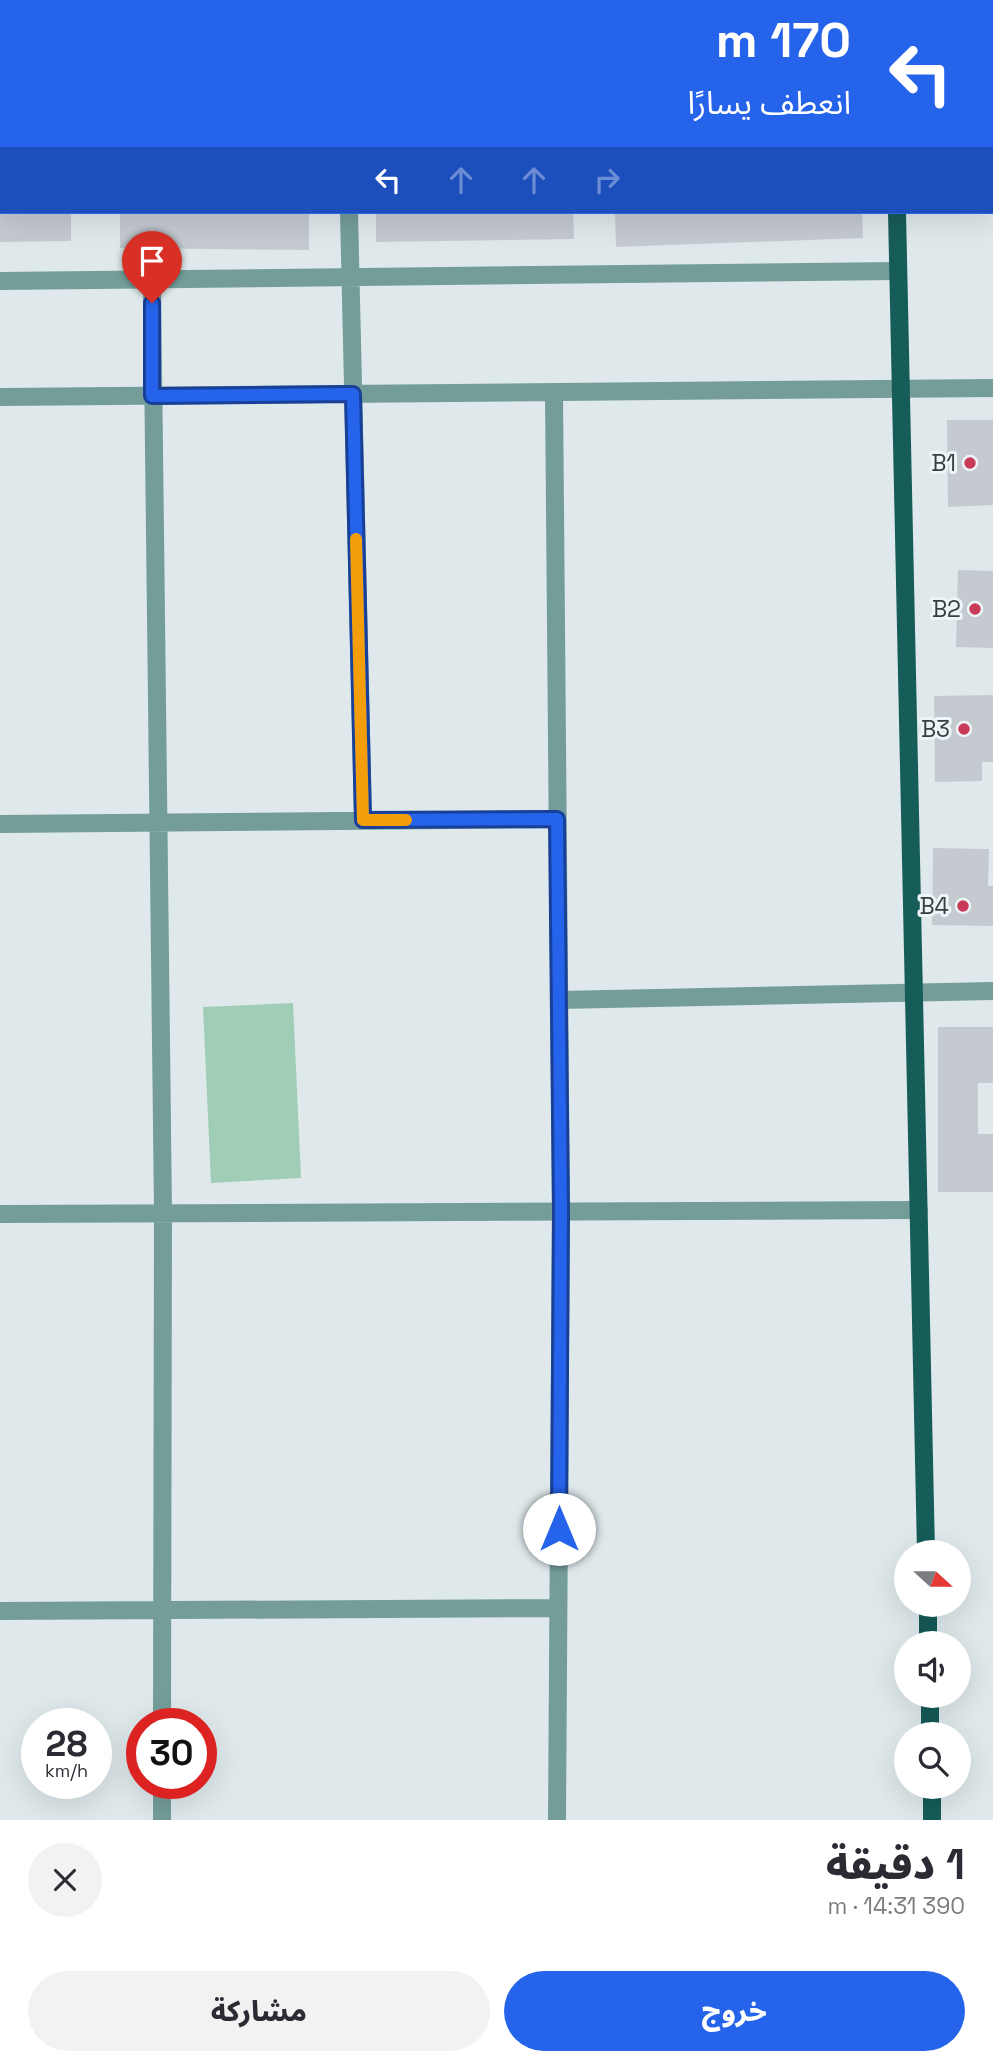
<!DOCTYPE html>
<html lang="ar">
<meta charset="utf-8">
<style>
:root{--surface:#fff;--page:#f2f2f3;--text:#2b2b33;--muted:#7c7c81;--accent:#2563eb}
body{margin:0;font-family:"Space Grotesk","Noto Sans Arabic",sans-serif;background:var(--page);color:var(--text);direction:rtl;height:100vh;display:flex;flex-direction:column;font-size:26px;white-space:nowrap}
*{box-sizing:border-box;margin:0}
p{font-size:23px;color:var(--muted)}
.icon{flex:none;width:38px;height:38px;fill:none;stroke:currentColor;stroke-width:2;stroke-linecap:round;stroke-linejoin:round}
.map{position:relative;height:1820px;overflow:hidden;direction:ltr}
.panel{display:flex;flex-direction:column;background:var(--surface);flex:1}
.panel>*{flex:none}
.hud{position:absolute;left:0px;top:0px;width:994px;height:214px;box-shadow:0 7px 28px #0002;direction:rtl;background:#2563eb;color:#fff;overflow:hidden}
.needle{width:46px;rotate:111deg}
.controls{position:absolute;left:894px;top:1540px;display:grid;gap:14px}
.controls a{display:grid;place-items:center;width:77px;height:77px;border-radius:50%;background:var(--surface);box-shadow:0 7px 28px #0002;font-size:35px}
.speed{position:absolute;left:21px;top:1708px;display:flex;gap:14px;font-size:35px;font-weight:700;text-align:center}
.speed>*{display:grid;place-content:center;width:91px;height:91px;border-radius:50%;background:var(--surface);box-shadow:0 7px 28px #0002;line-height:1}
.speed small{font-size:18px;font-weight:400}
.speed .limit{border:10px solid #d22;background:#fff;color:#111}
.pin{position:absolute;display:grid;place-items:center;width:60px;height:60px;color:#fff;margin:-72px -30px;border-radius:50% 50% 50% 0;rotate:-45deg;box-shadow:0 0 7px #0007}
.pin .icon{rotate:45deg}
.me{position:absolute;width:77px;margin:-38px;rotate:0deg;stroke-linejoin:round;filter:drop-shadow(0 0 5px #0008)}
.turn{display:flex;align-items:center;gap:24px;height:147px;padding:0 28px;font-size:32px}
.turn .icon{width:91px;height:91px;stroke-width:2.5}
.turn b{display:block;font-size:49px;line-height:60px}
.lanes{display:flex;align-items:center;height:66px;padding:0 28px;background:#0003;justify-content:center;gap:35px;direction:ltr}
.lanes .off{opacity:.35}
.round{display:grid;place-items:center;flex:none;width:74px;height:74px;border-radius:37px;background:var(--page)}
.summary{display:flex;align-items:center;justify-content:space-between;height:119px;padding:0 28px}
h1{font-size:42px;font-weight:800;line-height:52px}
.cta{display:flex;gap:14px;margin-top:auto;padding:14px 28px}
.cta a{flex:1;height:80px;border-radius:42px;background:var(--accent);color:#fff;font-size:28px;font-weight:800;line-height:80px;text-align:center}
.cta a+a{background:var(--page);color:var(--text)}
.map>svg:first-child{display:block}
.green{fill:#a0cdb5}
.building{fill:#c5cad1}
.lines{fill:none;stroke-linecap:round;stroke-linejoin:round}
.minor{stroke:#749d9a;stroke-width:18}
.major{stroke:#165c59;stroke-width:18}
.route-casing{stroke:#184099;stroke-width:18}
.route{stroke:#2563eb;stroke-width:12}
.slow{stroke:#f59e0b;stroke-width:12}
.poi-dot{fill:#ca3a59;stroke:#ecf6f9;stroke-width:2.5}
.labels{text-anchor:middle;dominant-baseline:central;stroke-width:6;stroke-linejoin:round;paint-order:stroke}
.poi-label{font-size:23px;fill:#3a3e3f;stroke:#ecf6f9;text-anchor:end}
</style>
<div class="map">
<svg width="993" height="1820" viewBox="0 0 993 1820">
<rect width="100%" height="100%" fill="#dfe9ec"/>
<path class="green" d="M293,1003L301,1178L211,1183L203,1007Z"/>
<path class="building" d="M0,212H71V241L0,242Z
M120,212H309V250L120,248Z
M376,212H573L574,239L376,242Z
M615,212H653V214L862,212L863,238L616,247Z
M947,420H993V505L948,507Z
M958,570L993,571V648L956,647Z
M993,695V762H982V781L935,782L934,696Z
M933,848L989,849L988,886H993V926L932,925Z
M938,1027H993V1083H978V1134H993V1192H938Z"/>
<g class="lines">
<path class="minor" d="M344,0V2
M349,212L363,820
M152,279L163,1211L162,1724
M0,281L898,271
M554,392L561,1211L557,1820
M0,397L993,388
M0,824L557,819
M559,1000L993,991
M0,1214L919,1210
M0,1611L558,1608
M162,1820V1783"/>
<path class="major" d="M892,0V2
M897,212L926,1552
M928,1605V1643
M930,1696V1734
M932,1787V1820"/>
</g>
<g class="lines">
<defs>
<path id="route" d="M152,303V396L353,394L363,820L557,819L561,1211L559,1529"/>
</defs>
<use href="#route" class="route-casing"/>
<use href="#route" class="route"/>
<path class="slow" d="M356,539L363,820H406"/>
</g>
<g class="poi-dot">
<circle cx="970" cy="463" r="7"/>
<circle cx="975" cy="609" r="7"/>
<circle cx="964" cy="729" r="7"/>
<circle cx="963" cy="906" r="7"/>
</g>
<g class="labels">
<g class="poi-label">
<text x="956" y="463">B1</text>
<text x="961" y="609">B2</text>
<text x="950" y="729">B3</text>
<text x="949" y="906">B4</text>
</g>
</g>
</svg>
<div class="controls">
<a><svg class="needle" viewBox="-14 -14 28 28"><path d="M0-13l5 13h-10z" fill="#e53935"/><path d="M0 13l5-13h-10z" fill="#7c7c81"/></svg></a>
<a><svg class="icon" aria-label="sound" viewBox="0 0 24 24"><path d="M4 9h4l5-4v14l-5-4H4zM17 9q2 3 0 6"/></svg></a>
<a><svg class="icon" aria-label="search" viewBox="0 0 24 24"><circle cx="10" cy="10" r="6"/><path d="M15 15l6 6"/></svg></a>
</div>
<div class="speed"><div>28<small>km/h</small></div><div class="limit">30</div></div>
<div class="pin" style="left:152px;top:303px;background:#d93025"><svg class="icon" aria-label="arrive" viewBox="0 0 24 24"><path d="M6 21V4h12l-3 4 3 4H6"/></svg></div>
<svg class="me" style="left:559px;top:1529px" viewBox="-20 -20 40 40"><circle r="19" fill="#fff"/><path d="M0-13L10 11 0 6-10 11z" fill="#2563eb"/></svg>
<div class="hud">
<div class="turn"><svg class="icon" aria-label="left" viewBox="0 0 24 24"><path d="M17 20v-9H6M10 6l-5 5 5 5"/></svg><div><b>170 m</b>انعطف يسارًا</div></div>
<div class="lanes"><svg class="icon" aria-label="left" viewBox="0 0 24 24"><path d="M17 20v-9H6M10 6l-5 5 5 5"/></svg><svg class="icon off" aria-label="ahead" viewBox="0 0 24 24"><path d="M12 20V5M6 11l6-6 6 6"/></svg><svg class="icon off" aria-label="ahead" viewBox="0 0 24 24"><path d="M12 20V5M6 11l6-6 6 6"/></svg><svg class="icon off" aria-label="right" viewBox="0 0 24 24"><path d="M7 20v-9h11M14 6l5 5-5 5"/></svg></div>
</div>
</div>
<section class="panel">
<div class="summary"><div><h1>1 دقيقة</h1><p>390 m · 14:31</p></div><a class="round"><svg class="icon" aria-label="close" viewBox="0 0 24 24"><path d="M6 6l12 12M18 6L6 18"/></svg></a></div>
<div class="cta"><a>خروج</a><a>مشاركة</a></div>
</section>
